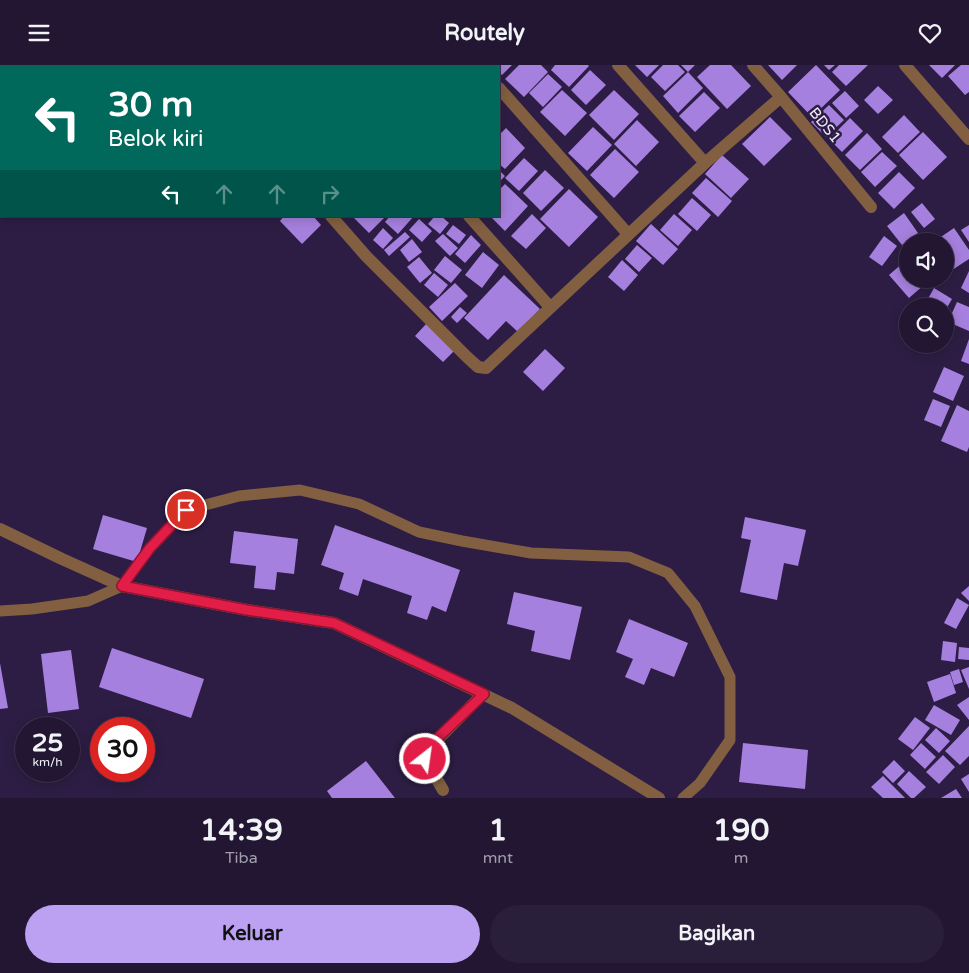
<!DOCTYPE html>
<html lang="id">
<style>
:root{--surface:#221633;--page:#2a1f3b;--text:#f1f3f6;--muted:#a29fac;--line:#3f354e;--accent:#bca0f2}
body{margin:0;font-family:"Varela Round",sans-serif;background:var(--page);color:var(--text);height:100vh;display:flex;flex-direction:column;font-size:19px;white-space:nowrap}
*{box-sizing:border-box;margin:0}
p{font-size:16px;color:var(--muted)}
.icon{flex:none;width:28px;height:28px;fill:none;stroke:currentColor;stroke-width:2;stroke-linecap:round;stroke-linejoin:round}
.map{position:relative;height:733px;overflow:hidden}
.sheet{display:flex;flex-direction:column;background:var(--surface);flex:1}
.sheet>*{flex:none}
.banner{position:absolute;left:0px;top:0px;width:500px;height:152px;box-shadow:0 2px 12px #0003,0 0 0 1px var(--line);background:#00695c;color:#fff;overflow:hidden}
.fabs{position:absolute;left:899px;top:168px;display:grid;gap:10px}
.fabs a{display:grid;place-items:center;width:55px;height:55px;border-radius:50%;background:var(--surface);box-shadow:0 2px 12px #0003,0 0 0 1px var(--line);font-size:25px}
.speed{position:absolute;left:15px;top:652px;display:flex;gap:10px;font-size:25px;font-weight:700;text-align:center}
.speed>*{display:grid;place-content:center;width:65px;height:65px;border-radius:50%;background:var(--surface);box-shadow:0 2px 12px #0003,0 0 0 1px var(--line);line-height:1}
.speed small{font-size:12px;font-weight:400}
.speed .limit{border:8px solid #d22;background:#fff;color:#111}
.pin{position:absolute;display:grid;place-items:center;width:42px;height:42px;color:#fff;margin:-21px;border:2px solid #fff;border-radius:50%;box-shadow:0 1px 5px #0007}
.me{position:absolute;width:55px;margin:-28px;rotate:30deg;stroke-linejoin:round;filter:drop-shadow(0 0 4px #0008)}
.turn{display:flex;align-items:center;gap:18px;height:105px;padding:0 25px;font-size:22px}
.turn .icon{width:65px;height:65px;stroke-width:2.5}
.turn b{display:block;font-size:35px;line-height:42px}
.lanes{display:flex;align-items:center;height:48px;padding:0 25px;background:#0003;justify-content:center;gap:25px;direction:ltr}
.lanes .off{opacity:.35}
.eta{display:flex;justify-content:space-evenly;align-items:center;height:85px;text-align:center}
.eta b{font-size:30px;font-weight:700;line-height:35px}
.primary-button{display:flex;gap:10px;margin-top:auto;padding:10px 25px}
.primary-button a{flex:1;height:58px;border-radius:30px;background:var(--accent);color:#111;font-size:20px;font-weight:700;line-height:58px;text-align:center}
.primary-button a+a{background:var(--page);color:var(--text)}
header{display:flex;justify-content:space-between;align-items:center;height:65px;padding:0 25px;background:var(--surface);font-size:22px;font-weight:700}
.map>svg:first-child{display:block}
.building{fill:#a680de}
.lines{fill:none;stroke-linecap:round;stroke-linejoin:round}
.lane{stroke:#825f41;stroke-width:11}
.street{stroke:#825f41;stroke-width:12}
.route-casing{stroke:#92132f;stroke-width:12}
.route{stroke:#e11d48;stroke-width:9}
.labels{text-anchor:middle;dominant-baseline:central;stroke-width:5;stroke-linejoin:round;paint-order:stroke}
.street-label{font-size:15px;fill:#f1ecfc;stroke:#2d1d44}
</style>
<header><svg class="icon" aria-label="menu" viewBox="0 0 24 24"><path d="M4 6h16M4 12h16M4 18h16"/></svg>Routely<svg class="icon" aria-label="heart" viewBox="0 0 24 24"><path d="M12 20l-8-8c-3-5 5-10 8-4 3-6 11-1 8 4z"/></svg></header>
<div class="map">
<svg width="969" height="733" viewBox="0 0 969 733">
<rect width="100%" height="100%" fill="#2d1d44"/>
<path class="building" d="M499,0H512L502,10L499,7Z
M519,0H541L548,7L524,32L505,14Z
M555,0H588L589,1L569,22L551,5Z
M635,0H659L647,12Z
M663,0H678L685,7L665,26L651,12Z
M681,0H695L688,7Z
M710,0H731L751,21L727,44L697,12Z
M768,0H797L782,15Z
M816,0L840,25L812,52L788,27Z
M824,0H835L829,5Z
M839,0H868L846,21L832,7Z
M929,0H955L942,13Z
M961,0H969V27L965,30L948,11Z
M590,5L606,20L586,40L571,25Z
M688,7L703,23L678,48L663,31Z
M548,9L562,22L543,42L529,28Z
M878,21L893,35L878,49L864,35Z
M562,25L587,48L565,71L540,47Z
M614,25L639,49L614,75L589,50Z
M845,26L859,41L846,53L832,38Z
M704,27L720,43L695,67L679,51Z
M829,40L844,55L826,72L811,57Z
M904,50L920,67L898,88L882,72Z
M770,52L792,74L764,101L742,79Z
M850,53L863,66L842,87L829,74Z
M637,55L659,77L636,101L614,79Z
M593,62L612,80L587,106L568,88Z
M506,63L525,83L505,104L499,99V70Z
M923,67L947,92L923,115L899,90Z
M867,68L882,84L860,105L845,90Z
M615,84L639,107L614,133L590,110Z
M882,87L897,101L875,122L861,107Z
M722,90L749,114L731,133L705,109Z
M524,93L538,106L519,126L505,113Z
M499,105L505,111L499,117Z
M545,105L564,123L541,146L523,128Z
M899,107L915,123L894,144L878,128Z
M706,113L732,136L718,152L692,128Z
M505,119L528,141L505,166L490,151H499V125Z
M569,124L598,152L569,182L540,154Z
M692,133L711,150L697,166L678,149Z
M922,138L935,154L924,163L911,147Z
M904,148L918,168L902,180L887,161Z
M532,149L546,163L526,184L511,171Z
M674,149L692,165L678,181L660,165Z
M284,151H313L321,160L302,179L280,156Z
M352,151H386L369,168Z
M390,151H414L398,169L385,157Z
M435,151H441L449,158L440,169L428,159Z
M419,154L432,166L422,177L409,165Z
M651,159L678,184L663,200L636,176Z
M453,160L466,170L459,179L446,169Z
M969,160V177L961,165Z
M383,163L393,173L383,184L373,175Z
M954,163L969,185V194L952,205L945,194V176H935Z
M405,167L410,172L389,191L384,185Z
M443,169L458,183L450,191L435,176Z
M471,170L481,180L465,198L455,189Z
M884,171L897,181L882,201L869,192Z
M412,174L422,187L409,197L400,185Z
M637,180L652,193L639,207L625,194Z
M483,187L499,200L482,223L465,210Z
M445,191L462,205L451,218L434,205Z
M419,192L432,208L420,218L407,202Z
M622,195L638,210L624,226L608,212Z
M904,197L908,201V214H919L924,220L909,233L889,210Z
M969,206V228L961,223Z
M434,208L448,220L438,232L424,220Z
M504,210L540,244L518,267L506,256L488,275L464,253Z
M923,214H940L928,222Z
M455,218L468,231L442,256L429,242Z
M934,223L952,234L945,246V241H924Z
M957,237L969,242V266L948,257Z
M460,242L467,248L457,258L451,252Z
M427,258L455,285L443,297L415,271Z
M969,274V299L961,296Z
M545,284L565,303L543,326L523,307Z
M944,302L964,311L953,336L933,327Z
M933,334L950,341L941,362L924,355Z
M957,340L969,346V382L967,387L941,376Z
M103,450L147,463L137,497L93,484Z
M745,452L806,465L798,501L784,498L777,535L740,527L751,475L741,473Z
M335,460L460,505L446,547L432,541L427,555L407,548L412,531L363,514L358,531L339,524L344,508L321,500Z
M234,466L298,474L294,509L277,507L275,525L254,523L256,501L230,498Z
M969,521V536L961,528Z
M514,527L582,542L570,595L531,586L535,566L507,559Z
M957,533L969,540L956,564L944,558Z
M629,554L688,578L674,612L651,603L644,620L625,612L633,594L616,587Z
M943,576L957,578L955,597L941,595Z
M959,582L969,583V595L958,594Z
M112,583L204,614L191,653L99,622Z
M71,585L79,644L48,648L41,589Z
M0,598L8,643L0,644Z
M969,602V624L961,605Z
M959,604L963,617L954,620L950,607Z
M950,609L956,628L934,637L927,617Z
M969,632V655L957,640Z
M934,640L960,655L951,670L925,655Z
M915,652L930,663L913,685L898,674Z
M969,661V691L960,700L945,686Z
M936,663L950,676L939,688L925,675Z
M743,678L808,685L805,724L739,717Z
M921,678L936,692L925,704L910,690Z
M943,690L955,702L939,719L926,707Z
M894,695L905,706L893,718L882,707Z
M366,696L395,733H332L327,726Z
M909,706L926,722L914,733H911L897,719Z
M969,709V727L961,714Z
M883,711L905,733H883L871,722Z
M956,724L962,733H941Z"/>
<g class="lines">
<path class="lane" d="M0,546L32,544L88,536L122,521L150,483L186,445L239,431L300,425L359,439L419,467L462,476L531,488L629,492L668,508L695,541L730,612V675L700,718L683,733"/>
<path class="street" d="M246,0L247,1
M334,0L335,1
M478,0L479,1
M618,0L705,98
M753,0L781,32L871,142
M905,0L969,74
M302,1L303,0
M499,23L628,169
M331,151L366,191L467,292L478,302L486,303L705,98L781,32
M469,151L550,242
M0,464L62,494L122,521L247,545L334,558L512,643L659,733
M443,725L425,694L424,688L483,629"/>
</g>
<g class="lines">
<defs>
<path id="route" d="M186,445L150,483L122,521L247,545L334,558L484,629L428,682L424,688L425,694"/>
</defs>
<use href="#route" class="route-casing"/>
<use href="#route" class="route"/>
</g>
<g class="labels">
<g class="street-label">
<text transform="translate(825 60) rotate(51)">BDS1</text>
</g>
</g>
</svg>
<div class="fabs">
<a><svg class="icon" aria-label="sound" viewBox="0 0 24 24"><path d="M4 9h4l5-4v14l-5-4H4zM17 9q2 3 0 6"/></svg></a>
<a><svg class="icon" aria-label="search" viewBox="0 0 24 24"><circle cx="10" cy="10" r="6"/><path d="M15 15l6 6"/></svg></a>
</div>
<div class="speed"><div>25<small>km/h</small></div><div class="limit">30</div></div>
<div class="pin" style="left:186px;top:445px;background:#d93025"><svg class="icon" aria-label="arrive" viewBox="0 0 24 24"><path d="M6 21V4h12l-3 4 3 4H6"/></svg></div>
<svg class="me" style="left:425px;top:694px" viewBox="-20 -20 40 40"><circle r="17" fill="#e11d48" stroke="#fff" stroke-width="3"/><path d="M0-11L8 9 0 5-8 9z" fill="#fff"/></svg>
<div class="banner">
<div class="turn"><svg class="icon" aria-label="left" viewBox="0 0 24 24"><path d="M17 20v-9H6M10 6l-5 5 5 5"/></svg><div><b>30 m</b>Belok kiri</div></div>
<div class="lanes"><svg class="icon" aria-label="left" viewBox="0 0 24 24"><path d="M17 20v-9H6M10 6l-5 5 5 5"/></svg><svg class="icon off" aria-label="ahead" viewBox="0 0 24 24"><path d="M12 20V5M6 11l6-6 6 6"/></svg><svg class="icon off" aria-label="ahead" viewBox="0 0 24 24"><path d="M12 20V5M6 11l6-6 6 6"/></svg><svg class="icon off" aria-label="right" viewBox="0 0 24 24"><path d="M7 20v-9h11M14 6l5 5-5 5"/></svg></div>
</div>
</div>
<section class="sheet">
<div class="eta">
<div><b>14:39</b><p>Tiba</p></div>
<div><b>1</b><p>mnt</p></div>
<div><b>190</b><p>m</p></div>
</div>
<div class="primary-button"><a>Keluar</a><a>Bagikan</a></div>
</section>
